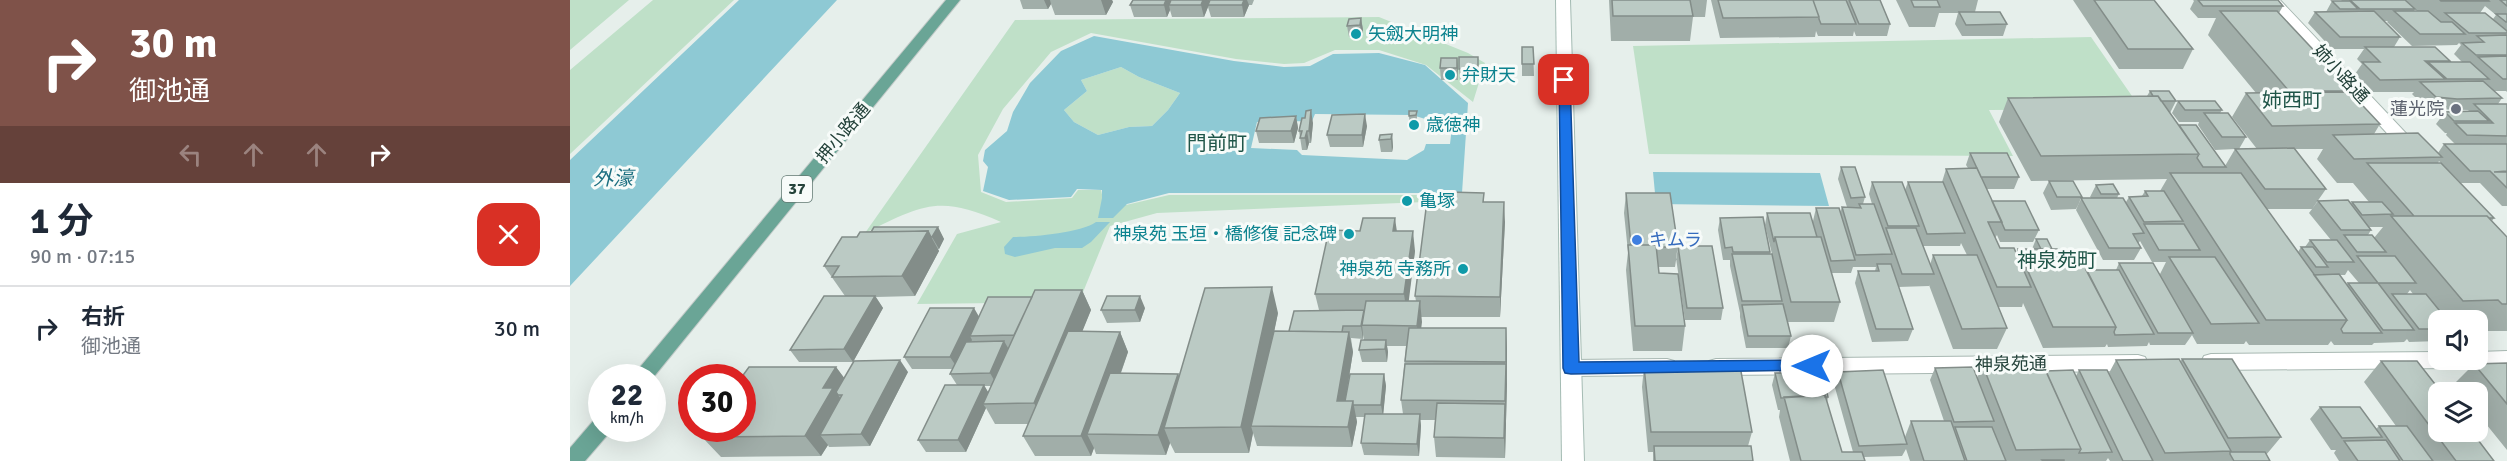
<!DOCTYPE html>
<html lang="ja">
<meta charset="utf-8">
<style>
:root{--surface:#fff;--page:#f6f6f7;--text:#1f2937;--muted:#747a83;--line:#e0e1e3}
body{margin:0;font-family:Signika,"Noto Sans JP",sans-serif;background:var(--page);color:var(--text);height:100vh;display:flex;flex-direction:column;font-size:22px;white-space:nowrap}
*{box-sizing:border-box;margin:0}
p{font-size:20px;color:var(--muted)}
.icon{flex:none;width:33px;height:33px;fill:none;stroke:currentColor;stroke-width:2;stroke-linecap:round;stroke-linejoin:round}
.map{position:relative;flex:1;overflow:hidden}
.details{display:flex;flex-direction:column;background:var(--surface);width:570px}
.details>*{flex:none}
.top-card{background:#7f5249;color:#fff;overflow:hidden}
.buttons{position:absolute;left:1858px;top:310px;display:grid;gap:12px}
.buttons a{display:grid;place-items:center;width:60px;height:60px;border-radius:12px;background:var(--surface);box-shadow:0 6px 24px #0002;font-size:30px}
.speed{position:absolute;left:18px;top:364px;display:flex;gap:12px;font-size:30px;font-weight:700;text-align:center}
.speed>*{display:grid;place-content:center;width:78px;height:78px;border-radius:50%;background:var(--surface);box-shadow:0 6px 24px #0002;line-height:1}
.speed small{font-size:15px;font-weight:400}
.speed .limit{border:9px solid #d22;background:#fff;color:#111}
.pin{position:absolute;display:grid;place-items:center;width:51px;height:51px;color:#fff;margin:-26px;border-radius:12px;box-shadow:0 3px 9px #0006}
.me{position:absolute;width:66px;margin:-33px;rotate:270deg;stroke-linejoin:round;filter:drop-shadow(0 0 4px #0008)}
.turn{display:flex;align-items:center;gap:21px;height:126px;padding:0 30px;font-size:27px}
.turn .icon{width:78px;height:78px;stroke-width:2.5}
.turn b{display:block;font-size:42px;line-height:51px}
.lanes{display:flex;align-items:center;height:57px;padding:0 30px;background:#0003;justify-content:center;gap:30px;direction:ltr}
.lanes .off{opacity:.35}
.round{display:grid;place-items:center;flex:none;width:63px;height:63px;border-radius:18px;background:var(--page)}
.headline{display:flex;align-items:center;justify-content:space-between;height:102px;padding:0 30px}
h1{font-size:36px;font-weight:700;line-height:45px}
ul{padding:0;list-style:none}
li{display:flex;align-items:center;gap:18px;height:84px;padding:0 30px;border-top:2px solid var(--line)}
li div{flex:1}
li b{display:block;font-size:22px}
li em{font-style:normal}
main{display:flex;flex:1;min-height:0}
.map>svg:first-child{display:block}
.green{fill:#bfe0c8}
.water{fill:#8ec9d4;fill-rule:evenodd}
.lines{fill:none;stroke-linecap:round;stroke-linejoin:round}
.street-casing{stroke:#a8b8b2;stroke-width:2}
.secondary-casing{stroke:#a4bbb3;stroke-width:2}
.primary-casing{stroke:#c2cac8;stroke-width:2}
.street{fill:#fff;fill-rule:evenodd}
.secondary{fill:#fff;fill-rule:evenodd}
.primary{fill:#6aa596;fill-rule:evenodd}
.wall{fill:#a1aea9;fill-rule:evenodd}
.shaded-wall{fill:#838d89}
.building{fill:#bbcac4;stroke:#838d89;stroke-width:1.5}
.route{fill:#1a73e8;stroke:#114b97;stroke-width:1.5}
.culture-dot{fill:#0f9aa8;stroke:#f7fbf9;stroke-width:2}
.worship-dot{fill:#6b7280;stroke:#f7fbf9;stroke-width:2}
.shop-dot{fill:#3f7fe0;stroke:#f7fbf9;stroke-width:2}
.labels{text-anchor:middle;dominant-baseline:central;stroke-width:6;stroke-linejoin:round;paint-order:stroke}
.shield{fill:#f7fbf9;stroke:#637a73;stroke-width:1.5}
.shield-label{font-size:16px;font-weight:bold;fill:#24423a}
.culture-label{font-size:18px;fill:#0d838f;stroke:#f7fbf9;text-anchor:start}
.street-label{font-size:18px;fill:#24423a;stroke:#f7fbf9}
.worship-label{font-size:18px;fill:#5b616d;stroke:#f7fbf9;text-anchor:end}
.shop-label{font-size:18px;fill:#366cbe;stroke:#f7fbf9;text-anchor:start}
.neighbourhood-label{font-size:20px;fill:#1f5548;stroke:#f7fbf9}
.water-label{font-size:20px;font-style:italic;fill:#1c6f80;stroke:#f7fbf9}
</style>
<main>
<section class="details">
<div class="top-card">
<div class="turn"><svg class="icon" aria-label="right" viewBox="0 0 24 24"><path d="M7 20v-9h11M14 6l5 5-5 5"/></svg><div><b>30 m</b>御池通</div></div>
<div class="lanes"><svg class="icon off" aria-label="left" viewBox="0 0 24 24"><path d="M17 20v-9H6M10 6l-5 5 5 5"/></svg><svg class="icon off" aria-label="ahead" viewBox="0 0 24 24"><path d="M12 20V5M6 11l6-6 6 6"/></svg><svg class="icon off" aria-label="ahead" viewBox="0 0 24 24"><path d="M12 20V5M6 11l6-6 6 6"/></svg><svg class="icon" aria-label="right" viewBox="0 0 24 24"><path d="M7 20v-9h11M14 6l5 5-5 5"/></svg></div>
</div>
<div class="headline"><div><h1>1 分</h1><p>90 m · 07:15</p></div><a class="round" style="background:#d93025;color:#fff"><svg class="icon" aria-label="close" viewBox="0 0 24 24"><path d="M6 6l12 12M18 6L6 18"/></svg></a></div>
<ul>
<li><svg class="icon" aria-label="right" viewBox="0 0 24 24"><path d="M7 20v-9h11M14 6l5 5-5 5"/></svg><div><b>右折</b><p>御池通</p></div><em>30 m</em></li>
</ul>
</section>
<div class="map">
<svg width="1937" height="461" viewBox="0 0 1937 461">
<rect width="100%" height="100%" fill="#e6efeb"/>
<path class="green" d="M0,0H59L0,50Z
M83,0H164L0,154V70Z
M809,17L898,53L915,63L903,102L856,65L809,50H765L734,63L714,64L666,59L521,33L481,52L433,109L408,155L411,192L436,202L502,198L508,190H531L533,199L556,205L599,195H879L880,201L587,213L540,226L509,302L347,304L387,234L431,222C369,194 352,205 295,233L445,20Z
M1521,37L1571,109L1419,110L1443,156L1079,154L1063,46Z
M551,67L569,77L610,93L598,110L582,126L559,127L528,135L504,122L494,110L517,91L511,80Z"/>
<path class="water" d="M169,0H267L0,286V160Z
M524,36L664,61L714,67L740,66L763,54L809,53L855,65L898,103L892,193H599L557,204L543,218H528L532,198V190L507,189L501,197L439,200L413,191L418,167L413,161L415,150L437,131L443,112L460,83L491,51ZM551,67L569,77L610,93L598,110L582,126L559,127L528,135L504,122L494,110L517,91L511,80ZM745,114L842,115L882,127L880,144H856L854,150L837,160L732,155L727,150L681,148L687,122L742,121Z
M1083,172L1250,173L1259,206L1086,204Z
M526,222H540L521,242L512,248H485L445,257L435,254L434,247L443,237C463,237 510,233 526,222Z"/>
<g class="lines">
<defs>
<path id="street" d="M1695,0H1710L1849,147L1851,151L1849,155H1837Z
M1937,351V367L1908,368L1901,366L1898,360H1908V352Z
M1869,352V360H1892L1889,366L1882,368L1641,370L1634,368L1631,362L1634,356L1641,354Z
M1568,355L1575,357L1578,363L1575,369L1568,371L1146,375L1139,373L1136,367L1139,361L1146,359Z
M1097,359L1104,361L1107,367L1104,373L1097,375L1001,376L994,374L991,368L994,362L1001,360Z"/>
<path id="secondary" d="M986,0H1000L1014,461H992Z"/>
<path id="primary" d="M376,0H390L82,379L61,378Z
M32,417V429H41L40,432L15,461H0V448L24,420Z"/>
</defs>
<use href="#street" class="street-casing"/>
<use href="#secondary" class="secondary-casing"/>
<use href="#primary" class="primary-casing"/>
<use href="#street" class="street"/>
<use href="#secondary" class="secondary"/>
<use href="#primary" class="primary"/>
</g>
<path class="wall" d="M450,0H542L543,2L536,15H485L481,4L478,9H453Z
M640,0H684L682,5H679L674,17H641L638,7L634,17H602L600,10L597,17H564L560,5L640,1Z
M1039,0H1137L1135,17H1123L1120,41H1041Z
M1141,0H1310L1320,24L1317,36H1286L1284,31L1283,36H1248L1246,31L1245,37L1150,38Z
M1326,0H1408L1405,12L1437,24L1433,36H1392L1385,24L1388,13H1369L1365,27H1339Z
M1503,0H1584L1623,49L1613,69H1549Z
M1623,0H1708L1713,6L1709,13L1782,91L1780,92L1810,124L1804,134L1868,153L1874,144H1885L1876,135L1877,133H1875L1866,124L1875,112L1898,111L1899,110L1857,109L1842,94L1844,92H1802L1785,74L1792,64L1787,59L1794,49H1762L1738,23L1745,12H1756L1762,1H1771L1772,0H1835L1845,9L1844,11H1847L1835,0H1937V92L1936,91H1924L1932,98L1928,104H1937V206H1932L1910,183H1891L1869,161L1868,163L1924,218L1922,221L1937,237V331H1908V321H1869V341L1839,342L1837,339L1834,342L1804,343L1802,345H1764L1761,341L1758,345H1679L1676,341L1674,344H1627L1622,335L1615,345H1580L1579,342L1577,346L1538,347L1537,344L1535,347L1473,348L1453,303L1452,307H1428L1437,328L1427,349H1383L1359,285V286L1328,287L1343,329L1338,341L1302,342L1285,283L1288,271H1305L1306,267H1283L1281,273H1261L1270,302L1264,322H1218L1221,336L1218,348H1176L1170,317V313L1160,266V260H1153L1148,230L1150,218L1200,252V254H1202L1195,225L1197,213L1243,221L1246,208L1270,213L1272,207H1277L1268,179L1271,167L1295,197L1293,204H1302L1299,194L1302,182L1335,190L1338,182H1372L1376,169L1398,168L1396,165L1400,153L1449,177L1444,189H1417L1422,201L1469,230L1463,242H1430L1427,235L1425,238L1430,248L1446,253L1448,249H1462L1466,239L1482,249L1492,259L1516,270H1546L1549,263L1590,274L1596,262H1582L1570,241L1568,244L1571,248L1564,260H1533L1506,210L1511,198H1521L1520,197L1526,185L1549,194L1547,198L1556,202L1559,197L1572,196L1575,191H1590L1597,179L1461,181L1429,122L1438,98L1577,96L1580,91L1606,101L1600,113L1609,125L1655,166L1665,149L1645,150L1628,125L1629,122H1609L1602,113L1608,101L1652,110L1650,113L1676,137L1669,149H1687L1662,117L1676,93H1686L1638,35L1646,18H1628L1620,9L1624,1ZM1915,6L1926,15L1923,19L1910,13ZM1814,21H1818L1817,22L1842,46L1887,45L1889,43L1891,45L1884,54L1892,62H1879L1880,61L1824,47L1830,37ZM1724,149H1753L1747,159L1767,183H1783L1799,202H1782L1781,204L1748,201L1739,213L1761,240H1740L1735,247H1731L1728,252L1697,209H1742L1756,189ZM1799,227H1813L1804,238L1798,235L1801,230ZM1391,243L1397,255H1363L1360,265L1353,246H1390ZM1778,270L1789,283H1778L1776,285L1769,275H1775ZM1840,290L1843,294H1837Z
M791,18L793,30L792,37H779L777,26Z
M963,47L964,76H952V64Z
M908,57V80L890,81L889,69Z
M887,58L888,80H871L870,68Z
M847,111V127L840,128L839,116Z
M726,116L728,128L724,143H689L686,131Z
M743,123L741,143H739L737,150H732L729,131Z
M797,126L793,147H760L757,135Z
M822,134L823,147L822,152H811L809,140Z
M1479,181L1512,197L1506,209L1481,210L1473,193Z
M914,193V202L935,222L930,317H851V328H936L937,384L935,458L866,457L864,437L865,420H850L851,426L849,456L794,455L791,443L795,417H786L787,422L782,447L687,446L683,433L679,453H605L600,443L596,455L526,454L524,448L521,456H465L453,436L459,424H425L416,408L396,452H356L348,440L387,385L380,374L383,369H342L334,357L409,317L462,297L512,290L521,310L512,331L550,332L558,352L551,373L608,374L609,376L708,313L704,331H719L749,310L745,294L827,231L845,251L838,301H846L845,296L878,202ZM793,335L794,340L789,350L792,362H817L818,352L817,346H836L831,400L833,414H813L816,386L814,374L775,401L783,352L781,338L793,339ZM414,386H421L418,392Z
M1056,193L1108,247L1105,267H1088L1089,273L1115,326L1112,351H1063L1056,270L1058,252L1054,213Z
M368,227L374,239L369,249H368L369,251L345,296L306,297L313,308L283,362H229L220,350L275,296L254,266L287,237L301,232Z
M1108,246L1153,308L1151,320H1115L1106,258Z
M575,308L570,322L537,323L531,310Z
M1612,359L1711,437L1696,455L1700,461H1540L1538,458L1536,461H1340L1336,449L1332,456L1294,457L1295,461H1220L1209,417L1210,410H1208L1202,385L1205,373L1258,397L1257,402L1272,452H1283L1264,384L1268,372L1335,437L1341,421H1374L1360,380L1365,368L1407,378L1413,366L1476,371L1506,376L1509,370L1539,373L1546,360L1610,362Z
M1811,361L1924,461H1769L1764,453L1766,450H1761L1740,419L1750,407L1806,429L1809,426H1826L1794,382Z
M1937,363V450L1908,414V393H1891L1884,384L1904,364Z
M266,367L274,378L338,372L300,446L259,447L258,445L251,456L151,457L132,437Z
M1074,367L1182,432L1178,446L1183,461H1083V452H1078L1072,387Z"/>
<path class="shaded-wall" d="M474,0H480L481,4L478,9Z
M531,0H542L543,2L536,15Z
M596,0H603L599,5L600,10L597,17L594,5Z
M633,0H639L640,2L634,17L631,5Z
M674,0H677L679,5L674,17L672,5Z
M791,18L793,30L792,37L790,25Z
M887,58L888,70V80L887,68Z
M741,110L743,123L741,143L739,131Z
M795,114L797,126L793,147L792,135Z
M726,116L728,128L724,143L721,131Z
M737,131L739,143L737,150L735,138Z
M822,134L823,147L822,152L821,139Z
M934,202L935,222L930,317V297Z
M825,218L828,239L823,231Z
M368,227L374,239L369,249L362,237Z
M358,231L369,251L345,296L332,276Z
M843,231L845,251L837,315L834,294Z
M702,287L708,313L685,426H681L683,433L679,453L671,427Z
M512,290L521,310L475,424L464,403Z
M305,296L313,308L283,362L274,349Z
M570,296L575,308L570,322L565,310Z
M850,301L852,322L849,346L847,326Z
M404,308L411,320L400,336L402,340L388,369L380,357Z
M794,310L792,325L793,335V339L791,326Z
M936,328L937,348V382L936,362Z
M550,332L558,352L529,434H517L524,448L521,456L511,436Z
M779,332L783,352L772,421L767,401Z
M816,340L818,352L817,362L815,349Z
M434,341L441,353L427,385L420,373Z
M330,360L338,372L300,446L291,434Z
M936,364L937,384L936,421L935,401Z
M266,367L281,387L272,395H268L278,408L250,435L258,445L251,456L235,436L253,388Z
M608,374L616,394L594,428L600,443L596,455L588,435Z
M814,374L816,386L813,417L811,405Z
M414,385L421,397L413,404L416,408L396,452L388,440Z
M783,401L787,422L782,447L778,427Z
M935,404L936,424L935,458L934,438Z
M850,414L851,426L849,456L847,444Z"/>
<path class="building" d="M563,0H596L594,5H560Z
M601,0H633L631,5H599Z
M640,0H674L672,5H638Z
M1042,0H1120L1123,16H1043Z
M1148,0H1243L1249,17L1153,18Z
M1243,0H1276L1286,24H1251L1249,19V17Z
M1279,0H1310L1320,24H1289Z
M1341,0H1367L1370,7H1344Z
M1524,0H1584L1623,49H1558Z
M1628,0H1708L1713,6H1633Z
M1780,0H1835L1845,9H1790Z
M1870,0H1918L1919,1H1871Z
M1930,0H1937V6Z
M1762,1H1780L1788,9H1770Z
M1650,11H1707L1782,91H1719Z
M1804,11L1830,37H1770L1745,12Z
M1824,11H1858L1871,22H1882L1895,34H1850Z
M1389,12H1430L1437,24L1396,25Z
M1875,13H1915L1937,31V33H1899Z
M1926,14H1937V22H1936Z
M791,18L790,25L777,26L779,19Z
M1937,35V55H1906L1892,43L1914,42L1907,36Z
M952,47H963L964,64H952Z
M1795,47H1865L1880,61H1855L1875,79L1810,80L1792,62H1810Z
M1937,56V79H1933L1908,57Z
M889,57H908V69H889Z
M871,58H887V68H870Z
M1858,62H1900L1919,79H1877Z
M1913,81L1932,98L1887,99L1866,97L1850,82Z
M1580,91H1599L1606,101H1591L1588,96H1583Z
M1780,92L1810,124L1702,126L1676,93Z
M1588,96L1629,154L1471,156L1438,98Z
M1608,101H1645L1652,110H1615Z
M1904,104H1937V136L1897,135L1885,123H1923Z
M741,110L739,131H737L735,138H730L732,131H729L732,118H735L736,111Z
M839,111H847L846,115L839,116Z
M1908,111L1919,121H1884L1875,112Z
M1634,113H1658L1676,137H1652Z
M795,114L792,135H757L762,115Z
M726,116L721,131H686L690,118Z
M1609,125H1626L1656,167H1633L1627,158L1629,154Z
M1848,133L1872,157L1784,159L1763,135Z
M822,134L821,139L809,140L810,135Z
M1874,144H1937V171L1924,172H1937V188L1920,171H1900Z
M1724,148L1756,189H1695L1665,149Z
M1400,153H1437L1449,177H1411Z
M1797,163H1871L1924,218H1919L1917,216H1844Z
M1271,167H1285L1295,197L1281,198Z
M1407,168L1432,222H1418L1430,248H1444L1461,287H1427L1376,169Z
M1600,173H1671L1777,320H1696Z
M1479,181H1503L1512,197H1487Z
M1302,182H1332L1349,226H1318Z
M1338,182H1373L1395,233L1357,234Z
M1543,184L1549,194H1531L1526,185Z
M1575,191H1594L1613,221L1574,222L1559,197L1578,196Z
M878,192L914,193L913,202H934L930,297L845,296L857,201L878,202Z
M1056,193H1100L1108,247H1086V245H1061Z
M1511,198H1553L1574,233L1563,234L1571,248H1539Z
M1778,200L1801,230H1771L1748,201Z
M1422,201H1455L1469,230H1435Z
M1782,202H1812L1823,214L1792,215Z
M1289,204H1304L1322,254L1286,255L1272,207L1291,208Z
M1246,208H1269L1285,260L1261,261Z
M1197,213H1240L1247,237H1205L1204,242Z
M1821,216H1917L1937,237V304H1932L1928,300L1893,301Z
M1193,217L1200,252H1163L1162,247L1155,248L1150,218Z
M793,218H825L823,231H843L834,294H745L759,230L790,231Z
M1574,224H1614L1630,250H1589Z
M304,227H368L362,237H361L358,231L301,232Z
M1316,228H1346L1364,274H1332Z
M358,231L332,276L262,277L269,266H254L272,237H287L290,232Z
M1774,235H1802L1816,252H1787Z
M1205,237H1251L1270,302H1221Z
M1466,239H1477L1482,249H1471Z
M1740,240H1767L1784,262H1757Z
M1058,245H1086L1089,273L1108,274L1115,326H1065Z
M1108,246H1142L1153,308H1117Z
M1731,247H1743L1758,267H1746Z
M1448,249H1487L1492,259H1511L1546,327H1483Z
M1162,254H1202L1212,301H1172Z
M1363,255H1407L1437,328L1392,329Z
M1787,256H1825L1846,283H1808Z
M1599,257H1645L1689,323L1641,324Z
M1549,263H1583L1623,333H1588Z
M1307,264H1321L1343,329H1306L1288,271H1309Z
M1516,270H1549L1584,334L1545,335L1544,332L1546,327Z
M1769,274L1812,333H1773L1771,329L1777,320L1744,275Z
M1778,283H1808L1844,330H1813Z
M702,287L671,427L594,428L635,288Z
M465,290H512L464,403L413,404Z
M1822,294H1856L1878,321H1869V329H1849Z
M254,296H305L274,349L220,350Z
M537,296H570L565,310H531Z
M418,297H462L444,335L400,336Z
M796,301H850L847,326L792,325Z
M1213,304L1221,336H1178L1172,305Z
M360,308H404L380,357H334Z
M794,310L791,326H773L772,332L719,331L724,311Z
M839,328H936V362L835,361Z
M498,331L550,332L511,436H453Z
M704,331L779,332L767,401H783L778,427L681,426Z
M791,340H816L815,349L789,350Z
M434,341L420,373L380,374L396,342Z
M1609,359L1661,451L1595,453L1546,360Z
M1612,359H1662L1711,437L1658,438Z
M330,360L291,434L250,435L272,395H268L266,392L284,361Z
M1811,361H1847L1872,393H1869V432H1902L1924,461H1886Z
M1937,363V404L1904,364Z
M835,364H936L935,401L831,400Z
M1473,365L1511,449L1446,450L1413,366Z
M1170,366L1182,432H1081L1074,367Z
M179,367H266L253,388H263L235,436L132,437L137,429H172V378H171Z
M1403,367L1424,421L1384,422L1365,368Z
M1313,370L1337,444L1289,446L1268,372Z
M1503,370L1542,452L1509,453L1511,449L1476,371Z
M1509,370H1537L1583,461H1553Z
M1252,372L1258,397H1255V395L1211,398L1205,373Z
M540,373L608,374L588,435L517,434Z
M780,374H814L811,405H783V401H775Z
M375,385H414L388,440H348Z
M1255,395L1272,452H1292L1295,461H1231L1214,397Z
M867,403L935,404L934,438L864,437Z
M1750,407H1790L1812,437L1772,438Z
M795,414H850L847,444L791,443Z
M1341,421H1381L1395,461H1354Z
M1809,426H1837L1863,461H1833Z
M1385,427H1422L1436,461H1397Z
M1816,440L1830,461H1788L1774,441Z
M1084,446H1181L1183,461H1085Z
M1660,452H1695L1700,461H1664L1660,454Z
M1472,460H1494V461H1473Z"/>
<path class="route" d="M994,76L1000,80L1009,362L1242,360L1247,362L1250,366L1247,370L1001,374L995,373L993,368L989,80Z"/>
<g class="culture-dot">
<circle cx="786" cy="34" r="6"/>
<circle cx="880" cy="75" r="6"/>
<circle cx="844" cy="125" r="6"/>
<circle cx="837" cy="201" r="6"/>
<circle cx="779" cy="234" r="6"/>
<circle cx="893" cy="269" r="6"/>
</g>
<circle class="worship-dot" cx="1886" cy="109" r="6"/>
<circle class="shop-dot" cx="1067" cy="240" r="6"/>
<g class="labels">
<rect class="shield" x="212" y="176" width="30" height="26" rx="4.5"/>
<g class="shield-label">
<text x="227" y="189">37</text>
</g>
<g class="culture-label">
<text x="798" y="34">矢劔大明神</text>
<text x="892" y="75">弁財天</text>
<text x="856" y="125">歳徳神</text>
<text x="849" y="201">亀塚</text>
<text x="767" y="234" text-anchor="end">神泉苑 玉垣・橋修復 記念碑</text>
<text x="881" y="269" text-anchor="end">神泉苑 寺務所</text>
</g>
<g class="street-label">
<text transform="translate(1771 74) rotate(47)">姉小路通</text>
<text transform="translate(273 133) rotate(-50)">押小路通</text>
<text transform="translate(1441 364) rotate(-1)">神泉苑通</text>
</g>
<g class="worship-label">
<text x="1874" y="109">蓮光院</text>
</g>
<g class="shop-label">
<text x="1079" y="240">キムラ</text>
</g>
<g class="neighbourhood-label">
<text x="1722" y="100">姉西町</text>
<text x="647" y="143">門前町</text>
<text x="1487" y="260">神泉苑町</text>
</g>
<g class="water-label">
<text x="43" y="178">外濠</text>
</g>
</g>
</svg>
<div class="buttons">
<a><svg class="icon" aria-label="sound" viewBox="0 0 24 24"><path d="M4 9h4l5-4v14l-5-4H4zM17 9q2 3 0 6"/></svg></a>
<a><svg class="icon" aria-label="layers" viewBox="0 0 24 24"><path d="M12 4l9 5-9 5-9-5zM3 14l9 5 9-5"/></svg></a>
</div>
<div class="speed"><div>22<small>km/h</small></div><div class="limit">30</div></div>
<div class="pin" style="left:994px;top:80px;background:#d93025"><svg class="icon" aria-label="arrive" viewBox="0 0 24 24"><path d="M6 21V4h12l-3 4 3 4H6"/></svg></div>
<svg class="me" style="left:1242px;top:366px" viewBox="-20 -20 40 40"><circle r="19" fill="#fff"/><path d="M0-13L10 11 0 6-10 11z" fill="#1a73e8"/></svg>
</div>
</main>
